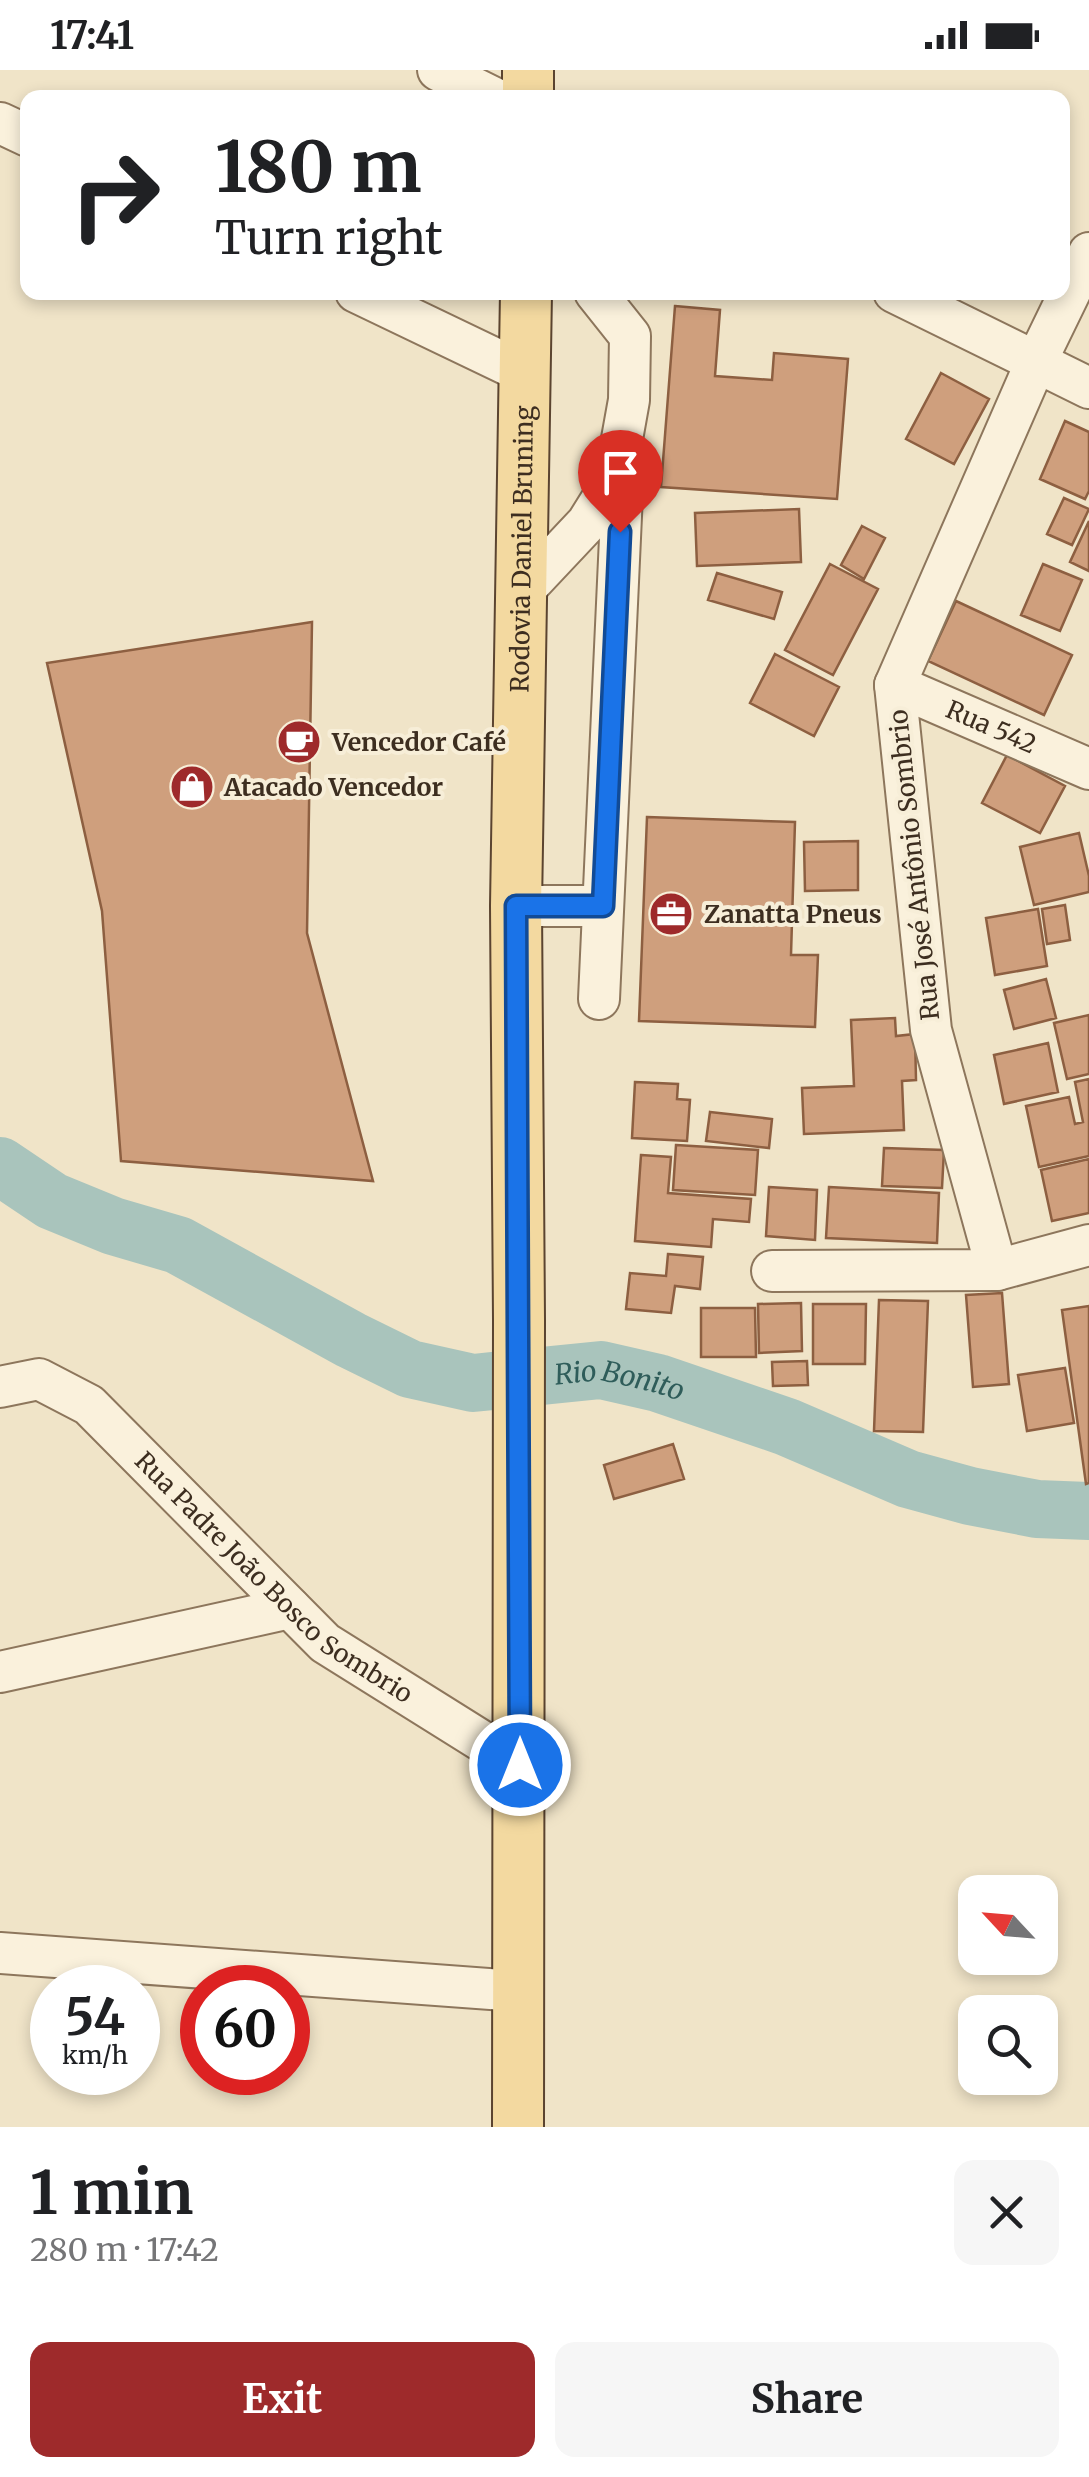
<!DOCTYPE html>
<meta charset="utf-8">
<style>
:root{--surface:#fff;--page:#f6f6f6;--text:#202124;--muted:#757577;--accent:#9e2a2b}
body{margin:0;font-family:Merriweather,serif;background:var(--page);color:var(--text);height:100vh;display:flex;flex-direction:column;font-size:38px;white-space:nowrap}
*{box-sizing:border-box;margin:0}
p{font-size:32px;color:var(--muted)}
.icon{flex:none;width:55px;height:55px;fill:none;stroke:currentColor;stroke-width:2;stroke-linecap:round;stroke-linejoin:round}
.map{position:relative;height:2057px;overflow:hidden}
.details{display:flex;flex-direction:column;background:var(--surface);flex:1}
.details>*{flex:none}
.top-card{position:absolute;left:20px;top:20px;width:1050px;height:210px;border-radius:20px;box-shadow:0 5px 15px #0003;background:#fff;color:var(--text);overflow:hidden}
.needle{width:65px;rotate:296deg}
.fabs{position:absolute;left:958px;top:1805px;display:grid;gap:20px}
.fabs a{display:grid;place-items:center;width:100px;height:100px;border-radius:20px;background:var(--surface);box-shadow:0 5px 15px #0003;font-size:50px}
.speed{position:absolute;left:30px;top:1895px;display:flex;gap:20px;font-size:50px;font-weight:700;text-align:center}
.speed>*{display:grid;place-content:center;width:130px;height:130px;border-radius:50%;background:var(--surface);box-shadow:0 5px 15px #0003;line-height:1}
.speed small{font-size:25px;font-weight:400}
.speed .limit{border:15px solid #d22;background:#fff;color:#111}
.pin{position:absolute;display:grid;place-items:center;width:85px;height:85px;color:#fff;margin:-102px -42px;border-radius:50% 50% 50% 0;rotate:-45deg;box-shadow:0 0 10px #0007}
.pin .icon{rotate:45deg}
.me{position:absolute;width:110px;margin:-55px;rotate:0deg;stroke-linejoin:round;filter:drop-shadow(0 0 8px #0008)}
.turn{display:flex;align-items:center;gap:35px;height:210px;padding:0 30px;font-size:45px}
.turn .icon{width:130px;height:130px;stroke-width:2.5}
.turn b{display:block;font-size:70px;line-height:85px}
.round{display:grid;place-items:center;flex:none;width:105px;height:105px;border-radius:20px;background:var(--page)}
.overview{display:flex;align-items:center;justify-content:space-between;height:170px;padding:0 30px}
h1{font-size:60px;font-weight:700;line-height:75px}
.button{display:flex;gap:20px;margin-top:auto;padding:20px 30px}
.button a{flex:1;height:115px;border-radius:20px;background:var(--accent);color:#fff;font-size:40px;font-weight:700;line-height:115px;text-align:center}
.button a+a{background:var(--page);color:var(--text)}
.status{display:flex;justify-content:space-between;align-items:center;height:70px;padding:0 50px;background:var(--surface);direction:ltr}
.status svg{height:28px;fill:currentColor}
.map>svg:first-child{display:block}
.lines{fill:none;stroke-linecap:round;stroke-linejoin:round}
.river{stroke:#a9c4bc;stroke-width:58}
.building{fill:#cf9f7d;stroke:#8d5f41;stroke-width:2.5}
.minor-casing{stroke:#8d765c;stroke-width:44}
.major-casing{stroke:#5b4430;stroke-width:54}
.minor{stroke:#faf1dc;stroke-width:40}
.major{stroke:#f3d9a0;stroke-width:50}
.route-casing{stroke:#114b97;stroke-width:25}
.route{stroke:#1a73e8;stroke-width:18}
.labels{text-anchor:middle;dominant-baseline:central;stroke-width:8;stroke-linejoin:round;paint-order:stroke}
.street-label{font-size:25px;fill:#3d2e20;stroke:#f7eed8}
.poi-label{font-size:25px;font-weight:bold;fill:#3d2e20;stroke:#f7eed8;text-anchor:start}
.water-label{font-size:28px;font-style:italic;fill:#2f5d5a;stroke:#f7eed8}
</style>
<div class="status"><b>17:41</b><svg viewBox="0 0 49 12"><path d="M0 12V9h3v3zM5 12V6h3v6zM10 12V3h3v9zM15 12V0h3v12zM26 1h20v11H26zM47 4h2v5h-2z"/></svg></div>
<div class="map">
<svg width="1089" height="2057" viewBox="0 0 1089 2057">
<rect width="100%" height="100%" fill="#f0e4c8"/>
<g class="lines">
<path class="river" id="s1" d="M0,1096L52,1131L113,1156L178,1175L351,1270L410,1299L473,1313L601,1300L658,1313L787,1357L908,1409L970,1426L1037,1439L1089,1441"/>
</g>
<path class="building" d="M675,236L720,240L715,306L772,310L774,283L848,289L837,429L661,417Z
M941,303L989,329L954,394L906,369Z
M1065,351L1089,362V421L1085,429L1040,409Z
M1064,428L1089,439L1072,475L1047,464Z
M799,439L801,492L697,496L695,443Z
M1089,451V501L1070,492Z
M862,456L885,468L864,509L841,495Z
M830,494L878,519L833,605L785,580Z
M1043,494L1082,510L1060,561L1021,545Z
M717,503L782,522L774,549L708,530Z
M956,531L1072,585L1044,645L928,591Z
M312,552L307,863L373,1111L121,1091L102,841L47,593Z
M775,584L839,617L814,666L750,633Z
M1007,685L1065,716L1040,763L982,733Z
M647,747L795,752L791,885H818L815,957L639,951Z
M1079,763L1089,806V822L1034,835L1020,777Z
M858,771V820L805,821L804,772Z
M1065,835L1070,870L1047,874L1042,839Z
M1038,839L1047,896L995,905L986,848Z
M1046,909L1056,948L1014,959L1004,920Z
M1089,945V1004L1067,1009L1054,953Z
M895,948L896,966L915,964L916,1010L902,1011L904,1060L804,1064L802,1018L854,1016L851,950Z
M1048,973L1058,1022L1004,1034L994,985Z
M1089,1009V1086L1039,1097L1026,1036L1069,1027L1075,1054L1083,1052L1075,1012Z
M635,1012L678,1014L677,1029L690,1030L687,1071L632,1068Z
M710,1042L772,1049L769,1078L706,1071Z
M676,1075L758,1080L755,1125L673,1120Z
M884,1078L944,1080L942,1118L882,1116Z
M641,1085L671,1087L668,1123L751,1129L749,1152L713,1149L711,1177L635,1171Z
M1089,1089V1143L1052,1151L1041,1100Z
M769,1117L817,1120L815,1170L766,1166Z
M829,1117L939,1123L937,1173L826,1168Z
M668,1184L703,1187L700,1219L675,1216L671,1243L626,1239L630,1203L666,1206Z
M1002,1223L1009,1314L973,1317L966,1225Z
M879,1230L928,1231L923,1362L874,1361Z
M801,1233L802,1281L759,1283L758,1234Z
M813,1234H866L865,1294H813Z
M1089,1236V1413L1086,1414L1062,1240Z
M701,1238H755L756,1287H701Z
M807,1291L808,1315L773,1316L772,1292Z
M1065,1298L1074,1353L1027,1361L1018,1305Z
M673,1374L684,1409L614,1429L604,1395Z"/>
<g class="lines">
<defs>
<g id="minor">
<path d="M438,0L494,28"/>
<path d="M0,53L28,66"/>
<path d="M356,222L525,303"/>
<path d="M894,222L1089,318"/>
<path d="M523,521L587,453L615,408L629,330L630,266L595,222"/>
<path id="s2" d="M895,615L1089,699"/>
<path d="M516,836H603"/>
<path d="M599,929L622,424L615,408"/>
<path d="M997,1200L931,960L895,615L1036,292L1089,183"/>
<path d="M772,1201L997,1200L1089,1175"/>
<path id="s3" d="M0,1317L39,1309L89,1335L325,1573L520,1695"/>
<path d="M0,1602L290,1538"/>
<path d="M0,1883L517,1921"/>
</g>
<g id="major">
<path d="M528,28V0"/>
<path id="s4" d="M518,2057L519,1250L516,836L526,222"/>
</g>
</defs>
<use href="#minor" class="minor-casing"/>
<use href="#major" class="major-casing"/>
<use href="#minor" class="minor"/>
<use href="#major" class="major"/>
</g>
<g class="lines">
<defs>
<path id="route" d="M520,1695L516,836H603L620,462"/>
</defs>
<use href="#route" class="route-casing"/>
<use href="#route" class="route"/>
</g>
<defs>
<symbol id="cafe-disc" viewBox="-11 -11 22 22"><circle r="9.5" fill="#9e2a2b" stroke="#f7eed8"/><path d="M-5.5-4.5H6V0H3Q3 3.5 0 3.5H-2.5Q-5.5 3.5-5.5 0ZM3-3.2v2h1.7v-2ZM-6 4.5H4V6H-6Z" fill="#fff"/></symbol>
<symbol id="shop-disc" viewBox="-11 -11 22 22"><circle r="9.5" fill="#9e2a2b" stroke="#f7eed8"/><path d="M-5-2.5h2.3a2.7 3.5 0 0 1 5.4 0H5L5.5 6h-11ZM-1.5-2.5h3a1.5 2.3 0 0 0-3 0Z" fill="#fff"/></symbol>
<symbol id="office-disc" viewBox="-11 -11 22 22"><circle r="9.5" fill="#9e2a2b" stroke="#f7eed8"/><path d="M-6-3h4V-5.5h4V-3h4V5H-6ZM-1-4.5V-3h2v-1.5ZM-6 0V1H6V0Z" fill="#fff"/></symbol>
</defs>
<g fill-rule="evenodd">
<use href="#cafe-disc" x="274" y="647" width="50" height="50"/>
<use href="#shop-disc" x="167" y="692" width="50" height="50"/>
<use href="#office-disc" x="646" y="819" width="50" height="50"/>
</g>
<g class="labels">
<g class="street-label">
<text stroke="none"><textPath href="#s4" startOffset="1578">Rodovia Daniel Bruning</textPath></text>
<text stroke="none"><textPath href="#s2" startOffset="105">Rua 542</textPath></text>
<text transform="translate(914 795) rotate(-96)">Rua José Antônio Sombrio</text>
<text stroke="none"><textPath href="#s3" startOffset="350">Rua Padre João Bosco Sombrio</textPath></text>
</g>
<g class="poi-label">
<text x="332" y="672">Vencedor Café</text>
<text x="224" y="717">Atacado Vencedor</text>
<text x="704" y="844">Zanatta Pneus</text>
</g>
<g class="water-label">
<text stroke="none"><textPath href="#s1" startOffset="672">Rio Bonito</textPath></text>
</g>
</g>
</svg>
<div class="fabs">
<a><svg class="needle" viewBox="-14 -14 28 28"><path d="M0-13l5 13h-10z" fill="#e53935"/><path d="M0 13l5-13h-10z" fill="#757577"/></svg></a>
<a><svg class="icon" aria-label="search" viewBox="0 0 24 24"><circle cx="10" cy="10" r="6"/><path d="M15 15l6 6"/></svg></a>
</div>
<div class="speed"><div>54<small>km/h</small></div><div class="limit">60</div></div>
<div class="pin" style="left:620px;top:462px;background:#d93025"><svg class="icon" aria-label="arrive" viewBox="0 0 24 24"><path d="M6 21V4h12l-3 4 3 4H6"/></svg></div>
<svg class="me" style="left:520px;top:1695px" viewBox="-20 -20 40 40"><circle r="17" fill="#1a73e8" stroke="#fff" stroke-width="3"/><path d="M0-11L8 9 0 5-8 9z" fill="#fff"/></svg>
<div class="top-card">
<div class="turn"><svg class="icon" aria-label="right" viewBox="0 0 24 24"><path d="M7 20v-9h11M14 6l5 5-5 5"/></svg><div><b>180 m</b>Turn right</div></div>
</div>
</div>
<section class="details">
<div class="overview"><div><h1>1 min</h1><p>280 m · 17:42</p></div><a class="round"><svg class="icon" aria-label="close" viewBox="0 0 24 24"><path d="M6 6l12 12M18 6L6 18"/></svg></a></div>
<div class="button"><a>Exit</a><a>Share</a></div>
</section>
